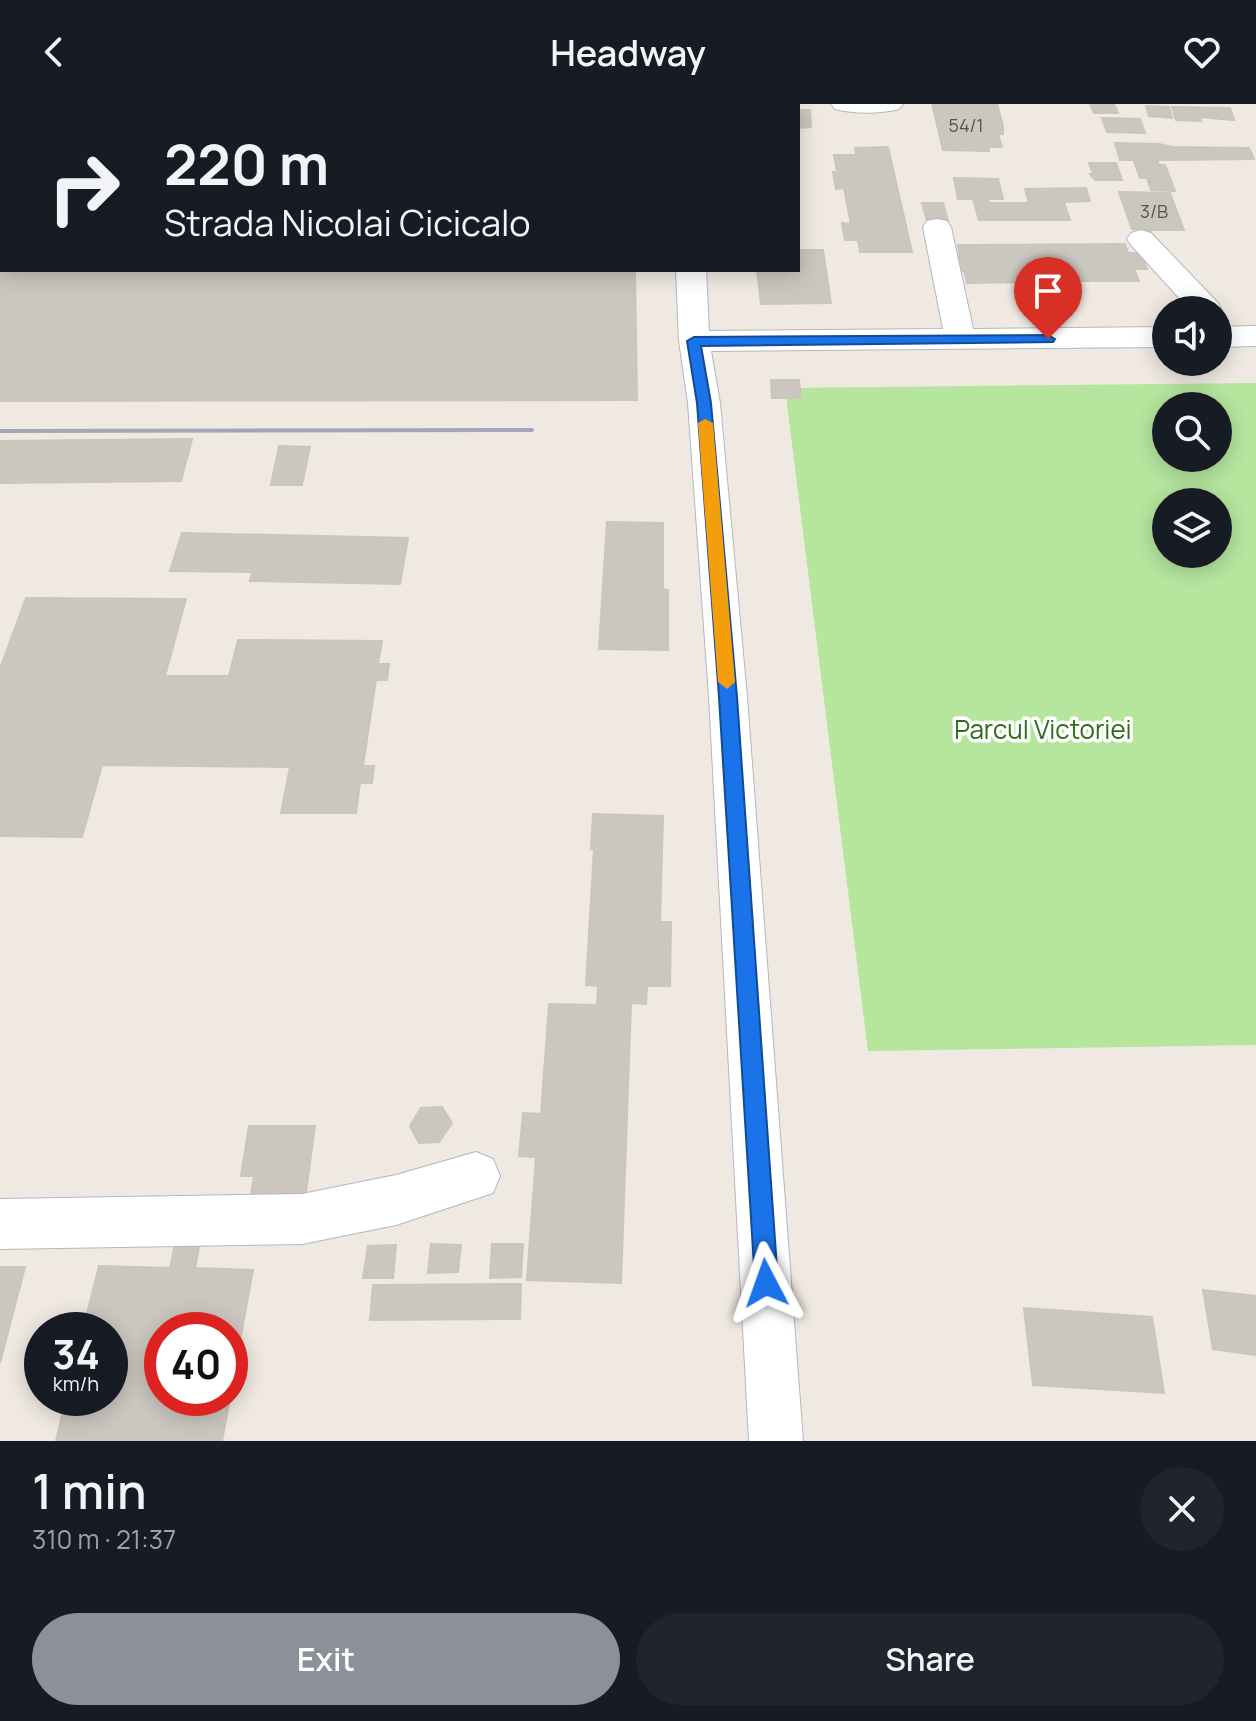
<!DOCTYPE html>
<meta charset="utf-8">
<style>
:root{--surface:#171b24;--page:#20242c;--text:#f1f3f6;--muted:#9ea1a6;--accent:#8c9099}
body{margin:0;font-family:Manrope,sans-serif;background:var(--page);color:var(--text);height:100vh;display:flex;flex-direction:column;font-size:30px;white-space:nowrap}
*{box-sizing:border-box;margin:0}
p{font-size:26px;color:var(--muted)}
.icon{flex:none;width:44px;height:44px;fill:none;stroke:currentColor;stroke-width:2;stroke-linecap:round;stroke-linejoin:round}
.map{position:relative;height:1337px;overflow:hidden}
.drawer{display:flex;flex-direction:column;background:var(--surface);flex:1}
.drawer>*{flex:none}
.guide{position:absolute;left:0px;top:0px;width:800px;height:168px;box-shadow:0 4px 20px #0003;background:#171b24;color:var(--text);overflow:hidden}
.controls{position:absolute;left:1152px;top:192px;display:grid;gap:16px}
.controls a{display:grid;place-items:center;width:80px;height:80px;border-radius:50%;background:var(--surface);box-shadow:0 4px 20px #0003;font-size:40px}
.speed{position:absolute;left:24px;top:1208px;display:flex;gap:16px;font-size:40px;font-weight:700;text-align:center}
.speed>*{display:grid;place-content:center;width:104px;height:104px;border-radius:50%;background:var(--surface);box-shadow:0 4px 20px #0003;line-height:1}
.speed small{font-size:20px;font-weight:400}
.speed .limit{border:12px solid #d22;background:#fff;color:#111}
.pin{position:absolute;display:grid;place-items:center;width:68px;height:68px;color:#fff;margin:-82px -34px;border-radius:50% 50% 50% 0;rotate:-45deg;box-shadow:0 0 8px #0007}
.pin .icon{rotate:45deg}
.me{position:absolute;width:88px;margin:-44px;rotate:356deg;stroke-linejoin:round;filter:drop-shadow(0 0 6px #0008)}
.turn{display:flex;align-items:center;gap:28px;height:168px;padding:0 32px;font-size:36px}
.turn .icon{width:104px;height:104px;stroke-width:2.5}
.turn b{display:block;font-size:56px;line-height:68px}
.round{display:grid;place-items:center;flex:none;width:84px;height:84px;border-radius:42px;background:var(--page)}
.overview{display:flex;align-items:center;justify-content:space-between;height:136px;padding:0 32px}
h1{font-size:48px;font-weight:600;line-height:60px}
.action{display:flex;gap:16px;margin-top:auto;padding:16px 32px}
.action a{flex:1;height:92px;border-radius:48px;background:var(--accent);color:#fff;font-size:32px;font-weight:600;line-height:92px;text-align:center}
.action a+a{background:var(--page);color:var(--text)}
header{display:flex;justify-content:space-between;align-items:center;height:104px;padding:0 32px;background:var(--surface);font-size:36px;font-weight:600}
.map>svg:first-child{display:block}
.green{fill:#b6e59e;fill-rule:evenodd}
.building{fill:#cbc7bf;stroke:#cbc5ba;stroke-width:2}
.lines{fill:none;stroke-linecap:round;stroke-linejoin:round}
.minor-casing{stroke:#b4b7c1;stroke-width:2}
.minor{fill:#fff;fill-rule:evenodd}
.rail{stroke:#a3a6b8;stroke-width:4}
.route{fill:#1a73e8;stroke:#114b97;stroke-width:2}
.slow{fill:#f59e0b}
.labels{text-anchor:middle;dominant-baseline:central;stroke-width:7;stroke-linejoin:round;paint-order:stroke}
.far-number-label{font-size:18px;fill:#555452}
.park-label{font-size:26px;fill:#2c6e1b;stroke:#fff}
</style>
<header><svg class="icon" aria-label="back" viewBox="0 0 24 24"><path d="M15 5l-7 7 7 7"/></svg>Headway<svg class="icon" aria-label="heart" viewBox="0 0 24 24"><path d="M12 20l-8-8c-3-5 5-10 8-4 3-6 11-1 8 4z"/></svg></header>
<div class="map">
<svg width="1256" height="1337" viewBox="0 0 1256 1337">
<rect width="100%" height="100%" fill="#efe9e1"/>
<path class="green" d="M1256,279V941L868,947L785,284ZM1166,302H1218V354H1166ZM1166,398H1218V450H1166Z"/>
<path class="building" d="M932,0H997L1003,22V30H998L1002,43H988L989,47L943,46Z
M1090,0H1114L1118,9H1094Z
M1146,2L1169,3L1172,14L1149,12Z
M1172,3L1230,4L1234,16L1200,13L1201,17L1176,16Z
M798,6H810L811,23L798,24Z
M1102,14L1140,15L1145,29L1107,28Z
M1115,39L1157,40L1166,56H1120Z
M1159,40L1172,43L1249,44L1254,55L1166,56Z
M888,43L912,148H860L858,136H845L842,119L851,120L844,84L836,85L833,68H837L834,51H856L855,44Z
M1134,57L1158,58V61H1165L1175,87L1151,86L1147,74H1140Z
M1089,59H1116L1122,76H1095L1090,70H1093Z
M954,74L998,75L1003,95H958Z
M1086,84L1090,97L1064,98L1070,116H979L973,95H988L989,99H1029L1025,85Z
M1119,88L1170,89L1184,126H1150L1151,129H1143L1141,125H1132Z
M922,99H943L948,117H927Z
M1125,140L1128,149H1141L1147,165H1134L1139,177H1079L1081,182L1059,196L1028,182L1027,178L967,179L964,167H951L947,151H960L958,141Z
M798,146H823L831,199L761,200L757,166H798Z
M635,168L637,296L0,297V169Z
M771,276H799L801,294H772Z
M192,335L181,377L0,379V337Z
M279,342L310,343L302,381H271Z
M607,418L663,419V485L668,486V546L599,545Z
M182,429L408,434L400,480L250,477L252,468L170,467Z
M26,494L186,495L165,572H229L238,536L382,537L378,560H389L387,576H376L363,662H374L372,679H360L356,709H281L290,663L102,661L82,733L0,732V565Z
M593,710L663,712L660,818H671L670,882H647L646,900L631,899L621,1179L527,1176L536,1053L519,1052L523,1009L541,1010L549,900L597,901L598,882L586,881L594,745H591Z
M442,1003L452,1019L439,1038L419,1039L410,1022L421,1004Z
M249,1022H315L305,1095L250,1097L254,1072H241Z
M178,1127L202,1128L195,1164L253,1166L230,1291V1226H162V1294H230L222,1337H56L66,1294H110V1226H83L99,1162L170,1164Z
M431,1140L461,1141L458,1168L428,1169Z
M492,1140H523L521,1173L490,1174Z
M396,1141L393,1174H363L368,1142Z
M0,1163H25L0,1259Z
M521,1180L520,1215L370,1216L373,1181Z
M1203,1186L1256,1192V1251L1213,1245Z
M1024,1204L1152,1213L1164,1289L1033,1281Z"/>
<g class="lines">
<defs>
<path id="minor" d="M433,0H469L471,2H435Z
M670,0H696V2H670Z
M831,0H903L899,5C880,10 854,10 835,5Z
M937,115L947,117L951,123L973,225L1166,223V243L711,247L720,299L747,593L803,1337H749L709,593L688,299L679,237L676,166H706L709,227L943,225L923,123L927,117Z
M1141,126L1151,129L1218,199L1222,206L1218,212V206H1190L1131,141L1127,135L1131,129Z
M1256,222V242L1218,243V223Z
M476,1048L493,1055L500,1072L493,1089L396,1121L302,1140L0,1145V1095L302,1090L396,1071Z"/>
</defs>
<use href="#minor" class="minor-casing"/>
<use href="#minor" class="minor"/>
<path class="rail" d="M0,327L532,326"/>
</g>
<path class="route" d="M1048,231L1055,235L1053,238L701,242L711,299L737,593L778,1179L774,1187L766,1190L758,1187L755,1179L719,593L697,299L687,237L694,233Z"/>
<path class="slow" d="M705,315L713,319L735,578L727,585L718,578L698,319Z"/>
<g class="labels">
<g class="far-number-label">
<text x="966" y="21">54/1</text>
<text x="1154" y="107">3/B</text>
</g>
<g class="park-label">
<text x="1043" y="625">Parcul Victoriei</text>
</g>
</g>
</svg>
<div class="controls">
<a><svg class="icon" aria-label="sound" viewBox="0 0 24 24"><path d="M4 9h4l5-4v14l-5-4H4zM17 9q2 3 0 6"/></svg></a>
<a><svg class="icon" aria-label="search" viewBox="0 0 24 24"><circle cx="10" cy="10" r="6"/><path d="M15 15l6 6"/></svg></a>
<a><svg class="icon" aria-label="layers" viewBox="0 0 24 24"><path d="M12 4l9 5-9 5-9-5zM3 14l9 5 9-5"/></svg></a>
</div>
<div class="speed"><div>34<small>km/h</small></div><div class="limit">40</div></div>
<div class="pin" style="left:1048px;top:235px;background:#d93025"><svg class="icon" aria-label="arrive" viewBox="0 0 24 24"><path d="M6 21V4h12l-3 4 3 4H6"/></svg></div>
<svg class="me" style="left:766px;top:1179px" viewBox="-20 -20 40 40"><path d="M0-17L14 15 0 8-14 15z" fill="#1a73e8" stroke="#fff" stroke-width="4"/></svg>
<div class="guide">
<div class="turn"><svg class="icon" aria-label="right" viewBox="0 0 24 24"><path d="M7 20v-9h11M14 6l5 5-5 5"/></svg><div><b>220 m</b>Strada Nicolai Cicicalo</div></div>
</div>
</div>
<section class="drawer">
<div class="overview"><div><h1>1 min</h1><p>310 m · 21:37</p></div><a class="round"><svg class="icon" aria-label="close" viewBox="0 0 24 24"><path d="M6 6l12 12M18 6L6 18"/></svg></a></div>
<div class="action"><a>Exit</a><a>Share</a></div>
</section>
